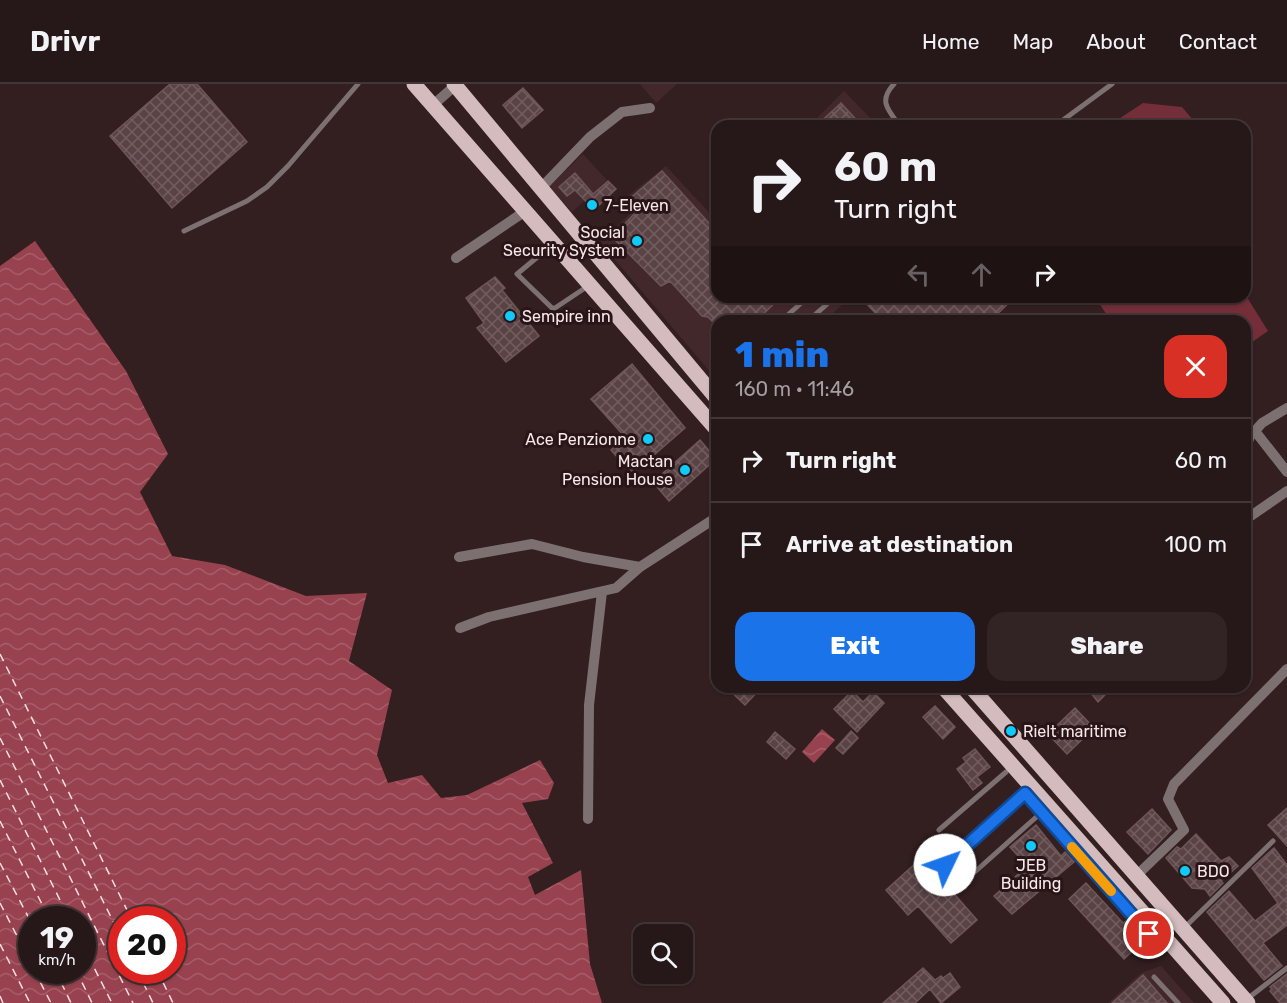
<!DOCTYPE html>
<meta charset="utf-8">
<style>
:root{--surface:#261718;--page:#322425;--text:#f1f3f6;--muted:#a49fa2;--line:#423637;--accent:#1a73e8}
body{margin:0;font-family:Rubik,sans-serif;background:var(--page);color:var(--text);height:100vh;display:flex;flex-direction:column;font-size:22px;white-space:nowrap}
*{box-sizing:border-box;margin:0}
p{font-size:20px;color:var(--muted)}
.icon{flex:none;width:33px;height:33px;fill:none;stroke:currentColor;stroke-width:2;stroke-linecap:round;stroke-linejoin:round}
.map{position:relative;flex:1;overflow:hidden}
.drawer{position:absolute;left:711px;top:231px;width:540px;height:378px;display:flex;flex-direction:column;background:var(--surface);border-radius:18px;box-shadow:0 2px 4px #0004,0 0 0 2px var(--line)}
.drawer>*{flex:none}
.hud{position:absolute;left:711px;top:36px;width:540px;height:183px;border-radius:18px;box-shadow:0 2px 4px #0004,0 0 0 2px var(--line);background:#261718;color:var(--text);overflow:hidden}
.controls{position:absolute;left:633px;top:840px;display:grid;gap:12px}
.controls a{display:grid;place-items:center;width:60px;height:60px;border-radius:12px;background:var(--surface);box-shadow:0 2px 4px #0004,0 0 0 2px var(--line);font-size:30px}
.speed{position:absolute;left:18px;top:822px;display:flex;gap:12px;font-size:30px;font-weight:700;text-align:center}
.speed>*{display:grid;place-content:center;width:78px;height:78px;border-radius:50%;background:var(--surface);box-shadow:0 2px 4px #0004,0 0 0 2px var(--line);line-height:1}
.speed small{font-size:15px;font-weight:400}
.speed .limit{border:9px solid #d22;background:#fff;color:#111}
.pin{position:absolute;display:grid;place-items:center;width:51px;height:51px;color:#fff;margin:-26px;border:3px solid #fff;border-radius:50%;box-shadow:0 2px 6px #0007}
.me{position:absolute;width:66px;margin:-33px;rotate:48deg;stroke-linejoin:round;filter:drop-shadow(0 0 4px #0008)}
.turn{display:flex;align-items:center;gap:21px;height:126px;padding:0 24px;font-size:27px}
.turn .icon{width:78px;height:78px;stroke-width:2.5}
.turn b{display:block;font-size:42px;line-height:51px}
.lanes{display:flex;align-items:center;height:57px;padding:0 24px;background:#0003;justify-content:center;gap:30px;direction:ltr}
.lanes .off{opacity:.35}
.round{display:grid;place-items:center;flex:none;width:63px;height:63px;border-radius:18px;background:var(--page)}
.overview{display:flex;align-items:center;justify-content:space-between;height:102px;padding:0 24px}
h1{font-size:36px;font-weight:800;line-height:45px;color:var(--accent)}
.primary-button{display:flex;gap:12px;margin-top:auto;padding:12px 24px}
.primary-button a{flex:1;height:69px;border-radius:18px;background:var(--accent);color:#fff;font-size:24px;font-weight:800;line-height:69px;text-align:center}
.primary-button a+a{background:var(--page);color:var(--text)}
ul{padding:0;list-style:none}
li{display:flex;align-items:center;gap:18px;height:84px;padding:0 24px;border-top:2px solid var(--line)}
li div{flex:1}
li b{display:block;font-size:22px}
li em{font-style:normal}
header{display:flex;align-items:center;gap:36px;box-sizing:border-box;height:84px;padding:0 30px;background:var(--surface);border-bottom:2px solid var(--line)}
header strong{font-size:28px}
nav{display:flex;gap:33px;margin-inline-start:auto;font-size:21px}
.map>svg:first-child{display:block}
.built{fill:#43282b}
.grass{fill:#732e39}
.water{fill:url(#water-waves);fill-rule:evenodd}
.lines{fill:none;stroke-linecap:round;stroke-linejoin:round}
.ferry{stroke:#f7dddf;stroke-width:1.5;stroke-dasharray:8 6;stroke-linecap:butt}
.building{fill:url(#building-cross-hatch);stroke:#6e5658;stroke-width:1.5}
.service{stroke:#7c7071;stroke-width:5}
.minor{stroke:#7c7071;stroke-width:10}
.primary{stroke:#d4bcbe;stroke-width:15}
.route-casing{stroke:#114b97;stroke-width:15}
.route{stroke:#1a73e8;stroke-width:10}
.slow{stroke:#f59e0b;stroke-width:10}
.poi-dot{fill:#10cafa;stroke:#291517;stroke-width:2}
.labels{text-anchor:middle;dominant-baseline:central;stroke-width:6;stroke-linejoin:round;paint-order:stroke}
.poi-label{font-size:16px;fill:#f7e9ea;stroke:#291517;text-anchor:start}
</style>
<header>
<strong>Drivr</strong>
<nav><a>Home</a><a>Map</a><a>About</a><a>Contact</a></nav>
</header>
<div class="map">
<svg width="1287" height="919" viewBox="0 0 1287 919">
<defs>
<pattern id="water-waves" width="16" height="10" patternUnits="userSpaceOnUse" patternTransform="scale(1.5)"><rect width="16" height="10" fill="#98424f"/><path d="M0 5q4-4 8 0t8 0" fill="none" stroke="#a75d68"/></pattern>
<pattern id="building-cross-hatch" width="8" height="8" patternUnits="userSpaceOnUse" patternTransform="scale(1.5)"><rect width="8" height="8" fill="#5a4345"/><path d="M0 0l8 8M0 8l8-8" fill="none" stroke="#725e60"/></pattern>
</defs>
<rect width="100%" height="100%" fill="#331f20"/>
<path class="built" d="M640,0H677L656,19Z
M844,7L878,42H809Z
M583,70L607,96L572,128L549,102Z
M666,82L716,136L717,135V213H851L824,237H717V296L600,158L634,126L624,115Z
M1161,882L1194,919H1108L1141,889Z"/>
<path class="grass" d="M1143,19L1182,23L1198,42H1108Z
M1245,210L1268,247L1245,263V237H1111L1095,213H1245Z"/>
<path class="water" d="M35,157L126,287L168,370L140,408L172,472L225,481L306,512L367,509L349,577L392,606L377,671L388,699L422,691L441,714L467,711L540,676L554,699L548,715L522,719L553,779L528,793L535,811L581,786L590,880L602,919H0V182ZM32,836H82V886H32ZM122,836H172V886H122Z
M822,645L835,656L814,679L802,668Z"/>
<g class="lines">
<path class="ferry" d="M0,570L132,836
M0,612L122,855
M0,654L133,919
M0,696L70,836
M0,737L50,836
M0,779L32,840
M0,819L32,881
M0,860L30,919
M82,860L112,919
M34,886L51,919
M55,886L71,919
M76,886L92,919
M137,886L153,919
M157,886L173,919
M0,912L3,919"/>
</g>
<path class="building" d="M170,0H197L247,58L172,124L110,52Z
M523,4L543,26L522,44L503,21Z
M841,19L862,42H816Z
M662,87L717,148V213H781L756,237H712L708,233L702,232L670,197L661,202L612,153L638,126L628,116Z
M575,89L593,110L608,97L616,105L594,126L575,106L567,112L559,103Z
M495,193L505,204L502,206L539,252L506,278L477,244L484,239L466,214Z
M860,213H1015L990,237H883Z
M632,280L685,344L632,390L611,366L625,353L591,315Z
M700,356L716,375L669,417L653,398Z
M726,603H762L745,621Z
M1086,603H1113L1098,618Z
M852,607L863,618L873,608L884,619L857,648L834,625Z
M935,622L955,643L943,655L923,633Z
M1075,624L1094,644L1067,670L1048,650Z
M851,647L858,654L843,670L836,664Z
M775,648L795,665L786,675L767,658Z
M975,665L990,683L977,693L982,699L973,706L957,685L966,678L963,674Z
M1287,724V762L1268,741Z
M1152,725L1171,746L1148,770L1127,748Z
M1036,741L1061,772L1065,768L1074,778L1012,830L994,812L1027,782L1010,763Z
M1196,750L1221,777L1229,773L1238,782L1221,797L1223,799L1210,812L1205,805L1192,804L1166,774L1177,763L1181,765Z
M1274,764L1287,781V841L1263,859L1282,882L1264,896L1207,828L1229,807L1255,837L1278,819L1252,784Z
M918,777L945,807L949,804L977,836L951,859L918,822L908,831L886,806Z
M1086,799L1123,839L1126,837L1144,856L1124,875L1069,815Z
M923,884L935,896L941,892L943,894L950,889L960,903L941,919L930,905L915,919H883Z
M1287,890V919H1280L1270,907L1272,905L1270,903Z
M1143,891L1167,919H1112Z"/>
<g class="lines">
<path class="service" d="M894,0C878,17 888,26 900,42
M1055,42L1112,0
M184,147L247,117L267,103L288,82L358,0
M552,161L517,190L552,224H555L588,202
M781,237L808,213
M808,237L835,213
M707,302L717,293
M1247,373V366L1255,347
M939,746L1006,688
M945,781L1025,709
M968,794L1042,728
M1184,844L1273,757
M1154,893L1178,919
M1247,915L1287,884"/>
<path class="minor" d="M433,21L457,0
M541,104L590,53L622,28L650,24
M456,174L524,128
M1287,324L1262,339L1255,347L1287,388
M1245,436L1287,407
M459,473L532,460L583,473L640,483
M460,544L489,533L616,504L640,483L717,433
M588,735L589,621L602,508
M1136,792L1184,746L1168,715L1174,700L1287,585"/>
<path class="primary" d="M414,0L717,346
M454,0L717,315
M943,603L1223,919
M971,603L1248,919"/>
</g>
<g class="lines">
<defs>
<path id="route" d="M945,781L1025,709L1149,850"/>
</defs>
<use href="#route" class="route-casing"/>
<use href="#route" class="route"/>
<path class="slow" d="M1072,763L1111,807"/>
</g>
<g class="poi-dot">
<circle cx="592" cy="121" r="6"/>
<circle cx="637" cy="157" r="6"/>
<circle cx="510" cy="232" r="6"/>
<circle cx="648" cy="355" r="6"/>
<circle cx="685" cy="386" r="6"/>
<circle cx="1011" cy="647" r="6"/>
<circle cx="1031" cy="762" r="6"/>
<circle cx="1185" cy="787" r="6"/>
</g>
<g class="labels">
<g class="poi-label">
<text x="604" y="121">7-Eleven</text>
<text x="625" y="148" text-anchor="end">Social<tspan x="625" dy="18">Security System</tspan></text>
<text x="522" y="232">Sempire inn</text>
<text x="636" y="355" text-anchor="end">Ace Penzionne</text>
<text x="673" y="377" text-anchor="end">Mactan<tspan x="673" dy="18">Pension House</tspan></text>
<text x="1023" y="647">Rielt maritime</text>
<text x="1031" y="781" text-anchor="middle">JEB<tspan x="1031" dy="18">Building</tspan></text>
<text x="1197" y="787">BDO</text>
</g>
</g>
</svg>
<div class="controls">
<a><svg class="icon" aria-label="search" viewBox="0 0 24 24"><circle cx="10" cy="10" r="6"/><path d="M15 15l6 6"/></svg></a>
</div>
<div class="speed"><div>19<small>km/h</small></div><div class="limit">20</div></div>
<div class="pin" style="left:1149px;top:850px;background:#d93025"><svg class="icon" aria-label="arrive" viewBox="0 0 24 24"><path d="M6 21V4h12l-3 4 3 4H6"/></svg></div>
<svg class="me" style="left:945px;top:781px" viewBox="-20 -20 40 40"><circle r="19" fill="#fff"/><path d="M0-13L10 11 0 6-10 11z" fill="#1a73e8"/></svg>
<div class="hud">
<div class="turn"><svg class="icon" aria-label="right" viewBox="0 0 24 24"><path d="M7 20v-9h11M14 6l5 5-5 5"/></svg><div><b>60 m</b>Turn right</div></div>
<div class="lanes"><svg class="icon off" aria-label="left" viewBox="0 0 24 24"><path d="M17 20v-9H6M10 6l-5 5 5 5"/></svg><svg class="icon off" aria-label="ahead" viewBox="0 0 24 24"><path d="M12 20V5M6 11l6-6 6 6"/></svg><svg class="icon" aria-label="right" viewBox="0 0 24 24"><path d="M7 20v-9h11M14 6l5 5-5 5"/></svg></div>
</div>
<section class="drawer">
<div class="overview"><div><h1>1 min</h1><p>160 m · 11:46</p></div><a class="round" style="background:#d93025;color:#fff"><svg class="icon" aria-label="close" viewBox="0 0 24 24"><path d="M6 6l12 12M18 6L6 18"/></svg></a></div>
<ul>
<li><svg class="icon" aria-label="right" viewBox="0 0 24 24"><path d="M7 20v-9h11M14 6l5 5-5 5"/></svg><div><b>Turn right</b></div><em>60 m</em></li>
<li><svg class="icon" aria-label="arrive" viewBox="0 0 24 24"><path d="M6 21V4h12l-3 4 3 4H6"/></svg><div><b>Arrive at destination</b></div><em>100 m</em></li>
</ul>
<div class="primary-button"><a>Exit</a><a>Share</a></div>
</section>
</div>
